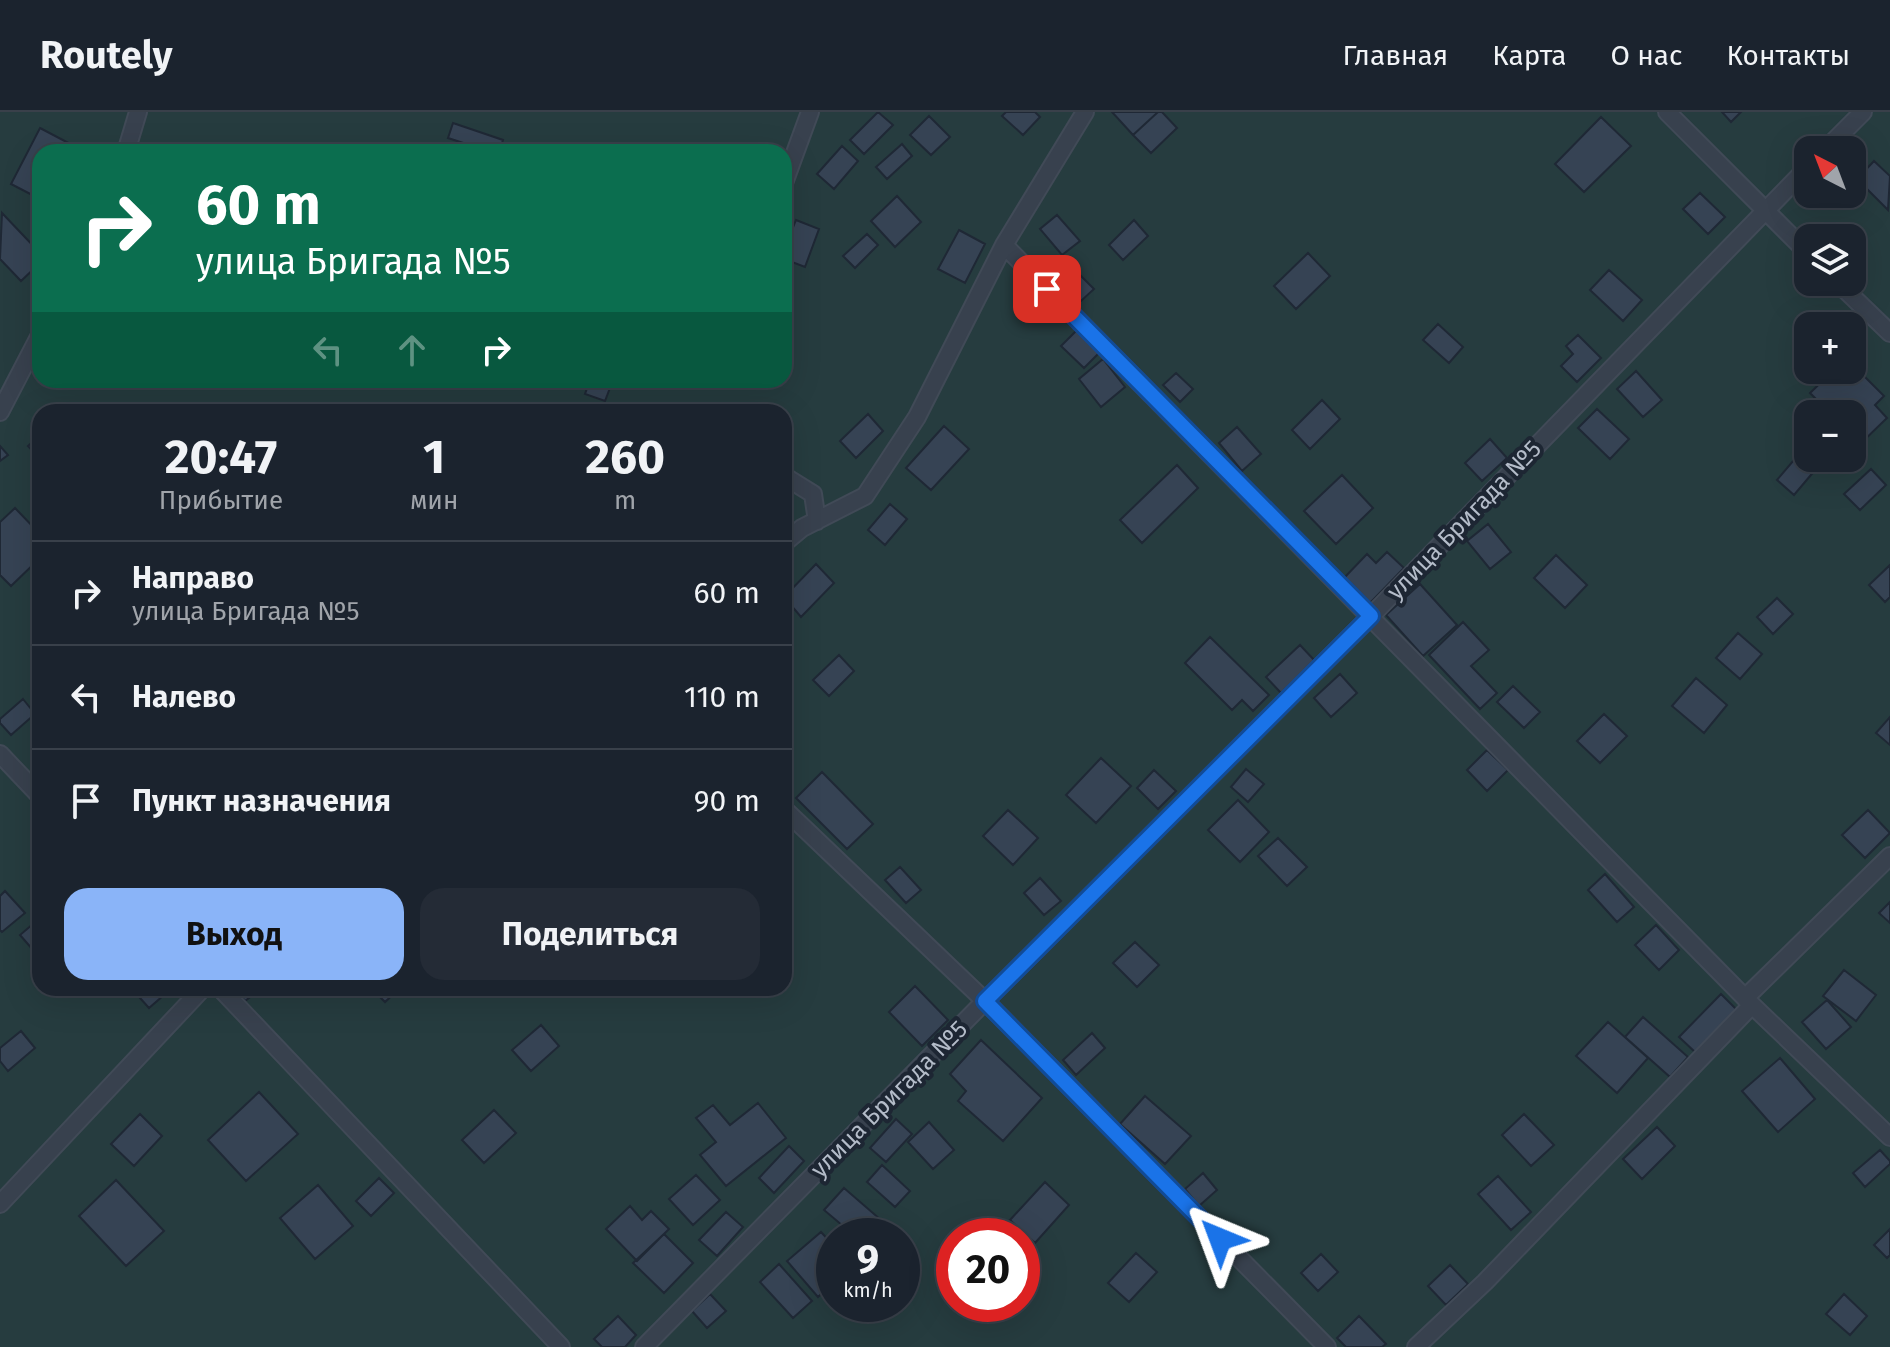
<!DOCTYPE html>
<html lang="ru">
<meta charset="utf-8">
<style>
:root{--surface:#1b232e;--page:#242b36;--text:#f1f3f6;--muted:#a0a4aa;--line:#39404a;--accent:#8ab4f8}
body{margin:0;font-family:"Fira Sans",sans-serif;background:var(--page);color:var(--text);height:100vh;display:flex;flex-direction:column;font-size:30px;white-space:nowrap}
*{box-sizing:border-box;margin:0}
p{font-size:26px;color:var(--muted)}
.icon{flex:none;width:44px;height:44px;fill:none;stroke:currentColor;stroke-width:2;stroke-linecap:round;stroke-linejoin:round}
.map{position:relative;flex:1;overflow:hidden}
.panel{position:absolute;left:32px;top:292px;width:760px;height:592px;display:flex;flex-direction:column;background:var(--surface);border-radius:24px;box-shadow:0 8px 32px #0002,0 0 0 2px var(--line)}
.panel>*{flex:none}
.banner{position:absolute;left:32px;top:32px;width:760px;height:244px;border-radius:24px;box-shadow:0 8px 32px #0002,0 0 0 2px var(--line);background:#0b6e4f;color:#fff;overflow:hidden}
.needle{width:52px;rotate:318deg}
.fabs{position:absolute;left:1794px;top:24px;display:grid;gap:16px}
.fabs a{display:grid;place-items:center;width:72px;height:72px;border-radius:16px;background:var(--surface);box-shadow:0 8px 32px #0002,0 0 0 2px var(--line);font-size:40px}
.speed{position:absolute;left:816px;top:1106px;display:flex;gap:16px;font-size:40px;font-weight:700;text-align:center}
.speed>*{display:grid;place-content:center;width:104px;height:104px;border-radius:50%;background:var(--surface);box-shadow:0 8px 32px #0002,0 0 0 2px var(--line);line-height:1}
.speed small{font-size:20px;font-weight:400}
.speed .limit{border:12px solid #d22;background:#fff;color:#111}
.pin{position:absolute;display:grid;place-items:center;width:68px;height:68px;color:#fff;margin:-34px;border-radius:16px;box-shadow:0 4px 12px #0006}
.me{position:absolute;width:88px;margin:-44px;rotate:316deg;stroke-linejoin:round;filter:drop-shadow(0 0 6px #0008)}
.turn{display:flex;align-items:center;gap:28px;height:168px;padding:0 32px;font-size:36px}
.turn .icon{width:104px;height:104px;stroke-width:2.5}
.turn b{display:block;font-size:56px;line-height:68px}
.lanes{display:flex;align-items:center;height:76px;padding:0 32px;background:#0003;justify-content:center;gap:40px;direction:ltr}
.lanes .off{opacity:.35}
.eta{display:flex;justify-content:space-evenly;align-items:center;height:136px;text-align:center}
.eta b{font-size:48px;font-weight:700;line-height:56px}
.cta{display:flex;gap:16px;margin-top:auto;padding:16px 32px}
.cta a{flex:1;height:92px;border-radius:24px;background:var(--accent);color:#111;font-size:32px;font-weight:700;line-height:92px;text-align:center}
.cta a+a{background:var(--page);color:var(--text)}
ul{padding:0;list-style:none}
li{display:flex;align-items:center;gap:24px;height:104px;padding:0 32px;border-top:2px solid var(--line)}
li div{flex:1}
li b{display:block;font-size:30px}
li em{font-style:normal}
header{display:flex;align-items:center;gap:48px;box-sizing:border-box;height:112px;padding:0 40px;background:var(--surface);border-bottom:2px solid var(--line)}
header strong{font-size:38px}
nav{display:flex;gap:44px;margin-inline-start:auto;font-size:28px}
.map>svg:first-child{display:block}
.green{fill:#263c3f;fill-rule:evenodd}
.building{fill:#364354;stroke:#1f2835;stroke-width:2}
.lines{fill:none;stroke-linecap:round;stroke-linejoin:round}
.lane-casing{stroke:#414a57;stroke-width:20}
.lane{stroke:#38414e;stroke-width:16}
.route-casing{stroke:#114b97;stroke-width:20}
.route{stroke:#1a73e8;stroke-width:14}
.labels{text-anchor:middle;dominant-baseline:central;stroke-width:8;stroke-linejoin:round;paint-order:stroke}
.street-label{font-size:24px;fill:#b4bcc9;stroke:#1d2633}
</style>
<header>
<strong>Routely</strong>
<nav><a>Главная</a><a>Карта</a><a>О нас</a><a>Контакты</a></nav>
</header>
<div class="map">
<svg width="1890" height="1235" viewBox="0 0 1890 1235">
<rect width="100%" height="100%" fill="#242f3e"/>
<path class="green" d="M0,0H1890V1235H0ZM1808,38H1852V82H1808ZM40,40H784V268H40ZM1808,126H1852V170H1808ZM1808,214H1852V258H1808ZM40,300H784V876H40ZM1808,302H1852V346H1808ZM834,1124H902V1192H834ZM954,1124H1022V1192H954Z"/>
<path class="building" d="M878,0L893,13L864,42L850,28Z
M1006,0H1035L1040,5L1023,23L1002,4Z
M1112,0H1158L1133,23Z
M1158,0H1162L1177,16L1151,41L1133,23Z
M1722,0H1741L1731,10Z
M929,4L950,25L931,43L910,23Z
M1601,5L1631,34L1584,80L1555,52Z
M453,11L503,28L499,40H491L448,26Z
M40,16L80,37L79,40H40V87L11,72Z
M902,32L912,44L887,67L876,55Z
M842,34L858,49L834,77L817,62Z
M1874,49L1890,64L1888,98L1857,67Z
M1700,81L1725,105L1708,122L1683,97Z
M897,84L921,110L895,135L871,109Z
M2,101L40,141V151L21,169L0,147Z
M1057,103L1080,129L1062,143L1040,117Z
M796,108L819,117L805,155L784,147V138Z
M1134,108L1148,124L1123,148L1109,133Z
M959,118L985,132L965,171L938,157Z
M867,122L878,133L855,156L843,144Z
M1308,141L1330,164L1296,197L1274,174Z
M1072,155L1094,177L1081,189L1059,168Z
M1609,158L1642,188L1623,209L1590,178Z
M1438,212L1463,235L1449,251L1423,228Z
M1078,217L1100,240L1084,256L1061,234Z
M1578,223L1601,246L1577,270L1561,254L1573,242L1566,234Z
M1103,247L1125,275L1101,295L1079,267Z
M1852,252L1884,284L1875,293L1887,306L1854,338L1852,302H1818L1814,298L1821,292L1810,281L1834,258H1852Z
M1636,259L1662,288L1643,305L1617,277Z
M1176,261L1193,277L1180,290L1163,273Z
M590,268H613L605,289L585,282Z
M1322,288L1340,307L1310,337L1292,318Z
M1597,297L1629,327L1610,347L1578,316Z
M868,302L883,319L856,346L840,329Z
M944,314L969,337L931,378L906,356Z
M1237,315L1261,342L1242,359L1219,331Z
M40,323V347L28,334Z
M1490,327L1507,346L1482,369L1465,351Z
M0,334L8,343L0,349Z
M1799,342L1816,357L1794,383L1777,368Z
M1177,353L1198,376L1142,431L1120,408Z
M1871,357L1886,373L1860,398L1844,382Z
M1342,363L1373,396L1336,432L1304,399Z
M890,392L907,407L885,433L868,418Z
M15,396L40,422V446L11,474L0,463V410Z
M1488,412L1511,440L1490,457L1467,429Z
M1387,440L1404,456L1370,491L1344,466L1367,442L1376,451Z
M1556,443L1587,473L1565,496L1534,466Z
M816,452L834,471L801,505L784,485Z
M1890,453V485L1885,490L1869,473Z
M1420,472L1457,513L1423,544L1386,503Z
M1777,486L1793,502L1773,522L1757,505Z
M1463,510L1489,538L1471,554L1497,581L1480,597L1429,543Z
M1738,521L1762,542L1740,567L1716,546Z
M1210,525L1269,583L1253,599L1242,588L1232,598L1185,551Z
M1300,533L1315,549L1281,581L1266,565Z
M839,543L854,559L829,584L813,568Z
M1340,562L1357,581L1331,605L1314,586Z
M1696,566L1727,593L1704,621L1672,594Z
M1513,574L1540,600L1524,616L1497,590Z
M23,587L35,602L11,623L0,611V607Z
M1604,602L1627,624L1600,651L1577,629Z
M1890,605V633L1876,621Z
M1487,638L1508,658L1487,679L1467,658Z
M1101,646L1131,674L1096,711L1066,683Z
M1246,657L1264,672L1248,690L1231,675Z
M1154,658L1176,679L1158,697L1137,676Z
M822,660L873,712L847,737L796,686Z
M1238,688L1269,720L1240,750L1208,718Z
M1008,698L1038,726L1013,753L983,724Z
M1868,698L1890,721L1865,746L1842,723Z
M1278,726L1307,755L1287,774L1258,744Z
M900,755L921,778L906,791L885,768Z
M1605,762L1634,795L1617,810L1588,778Z
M1040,766L1061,789L1044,803L1024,781Z
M5,779L25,801L2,820L0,818V784Z
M1890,790V811L1879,801Z
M40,806V846L20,823Z
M1656,813L1679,838L1659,858L1635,833Z
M1135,830L1159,853L1137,875L1113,851Z
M1844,858L1876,883L1856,909L1823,884Z
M915,874L948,908L922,934L889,900Z
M131,876H172L149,896Z
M235,876H262L245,889Z
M371,876H400L385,890Z
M1721,882L1737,898L1695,940L1679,925Z
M1827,888L1851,915L1826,937L1802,910Z
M1643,905L1688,945L1670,965L1625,925Z
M1608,910L1648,946L1617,981L1576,944Z
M541,913L559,934L531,959L512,938Z
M21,919L35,936L8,959L0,949V936Z
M1092,921L1105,936L1076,963L1063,948Z
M981,928L1042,986L1003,1029L958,989L966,979L950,962Z
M1780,946L1815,987L1778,1020L1742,979Z
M259,980L298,1022L246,1069L208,1028Z
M1145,984L1191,1024L1165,1052L1120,1012Z
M758,991L786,1026L726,1074L700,1043L716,1030L696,1006L713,993L730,1013Z
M494,998L516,1021L484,1051L462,1028Z
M140,1002L162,1024L134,1054L111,1032Z
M1524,1002L1554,1033L1531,1054L1502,1023Z
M896,1007L912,1022L886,1050L870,1036Z
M929,1010L954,1038L933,1057L908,1030Z
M1657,1015L1675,1034L1642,1067L1623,1047Z
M789,1034L804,1049L774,1081L759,1066Z
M1880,1038L1890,1049V1052L1865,1075L1853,1061Z
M882,1053L910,1079L895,1095L867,1070Z
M1203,1061L1217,1078L1199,1094L1185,1077Z
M696,1063L720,1088L693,1113L669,1087Z
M1498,1064L1531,1100L1511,1118L1478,1082Z
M379,1066L394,1081L371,1104L356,1089Z
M116,1068L164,1119L126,1154L79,1104Z
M1045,1070L1069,1093L1035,1131L1010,1108Z
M318,1073L353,1114L315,1147L280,1106Z
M844,1076L881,1108L866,1124H844L849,1119L824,1098Z
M630,1094L642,1108L651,1099L669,1117L637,1149L606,1117Z
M726,1100L743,1115L717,1144L699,1128Z
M1890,1117V1143L1887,1146L1874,1133Z
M821,1120L834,1134V1170L818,1185L787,1149Z
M664,1122L693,1151L664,1181L633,1151Z
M1136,1141L1157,1160L1129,1190L1108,1171Z
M1321,1142L1338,1160L1318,1179L1301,1161Z
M779,1152L812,1189L793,1206L760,1170Z
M1450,1153L1468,1172L1446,1193L1428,1174Z
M710,1182L726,1199L707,1216L692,1199Z
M1844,1182L1867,1204L1850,1223L1826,1202Z
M618,1204L636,1223L625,1235H602L594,1227Z
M1359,1204L1386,1232L1382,1235H1346L1337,1226Z"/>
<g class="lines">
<defs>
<path id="lane" d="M1667,0L1808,141
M1825,38L1863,0
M126,40L138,0
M784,71L810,0
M1004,133L1752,893L1890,1025
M1837,170L1890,221
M0,300L40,223
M784,364L813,382L817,409
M784,431L802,416L865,384L917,305L1004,133L1085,0
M0,642L40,684
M784,697L985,889L1327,1235
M220,876L561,1235
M0,1092L203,876
M644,1235L985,889L1371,504L1808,55
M1416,1235L1485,1170L1752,893L1745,886L1890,744"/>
</defs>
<use href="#lane" class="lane-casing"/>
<use href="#lane" class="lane"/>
</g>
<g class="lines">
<defs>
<path id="route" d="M1047,177L1371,504L985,889L1220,1127"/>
</defs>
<use href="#route" class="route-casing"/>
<use href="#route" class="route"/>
</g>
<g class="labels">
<g class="street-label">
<text transform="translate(1464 408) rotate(-46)">улица Бригада №5</text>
<text transform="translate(889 987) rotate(-45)">улица Бригада №5</text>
</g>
</g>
</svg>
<div class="fabs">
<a><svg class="needle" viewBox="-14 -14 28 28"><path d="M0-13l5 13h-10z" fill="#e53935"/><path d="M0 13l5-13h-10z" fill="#a0a4aa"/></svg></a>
<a><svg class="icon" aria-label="layers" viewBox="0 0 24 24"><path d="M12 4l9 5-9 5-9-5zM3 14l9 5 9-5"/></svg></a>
<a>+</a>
<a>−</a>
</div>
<div class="speed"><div>9<small>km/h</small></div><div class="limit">20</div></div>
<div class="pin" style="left:1047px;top:177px;background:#d93025"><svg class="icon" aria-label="arrive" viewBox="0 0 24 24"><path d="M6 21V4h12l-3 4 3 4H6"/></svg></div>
<svg class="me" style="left:1220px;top:1127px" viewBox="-20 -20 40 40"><path d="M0-17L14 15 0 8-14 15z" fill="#1a73e8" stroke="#fff" stroke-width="4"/></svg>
<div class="banner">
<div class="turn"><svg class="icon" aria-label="right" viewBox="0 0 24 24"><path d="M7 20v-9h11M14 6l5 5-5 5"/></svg><div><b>60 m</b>улица Бригада №5</div></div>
<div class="lanes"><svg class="icon off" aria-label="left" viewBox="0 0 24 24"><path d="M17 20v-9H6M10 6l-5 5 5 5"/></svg><svg class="icon off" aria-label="ahead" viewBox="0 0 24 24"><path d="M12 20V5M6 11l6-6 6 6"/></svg><svg class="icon" aria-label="right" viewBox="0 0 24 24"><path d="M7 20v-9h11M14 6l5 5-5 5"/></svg></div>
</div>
<section class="panel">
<div class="eta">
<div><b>20:47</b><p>Прибытие</p></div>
<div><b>1</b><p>мин</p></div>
<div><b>260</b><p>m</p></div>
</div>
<ul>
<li><svg class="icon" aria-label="right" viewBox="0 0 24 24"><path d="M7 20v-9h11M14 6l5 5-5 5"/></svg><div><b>Направо</b><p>улица Бригада №5</p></div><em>60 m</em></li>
<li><svg class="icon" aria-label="left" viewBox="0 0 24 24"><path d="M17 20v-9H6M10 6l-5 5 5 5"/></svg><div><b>Налево</b></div><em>110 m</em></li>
<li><svg class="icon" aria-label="arrive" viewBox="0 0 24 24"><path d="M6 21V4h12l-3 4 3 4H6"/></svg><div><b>Пункт назначения</b></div><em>90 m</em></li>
</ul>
<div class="cta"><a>Выход</a><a>Поделиться</a></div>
</section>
</div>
